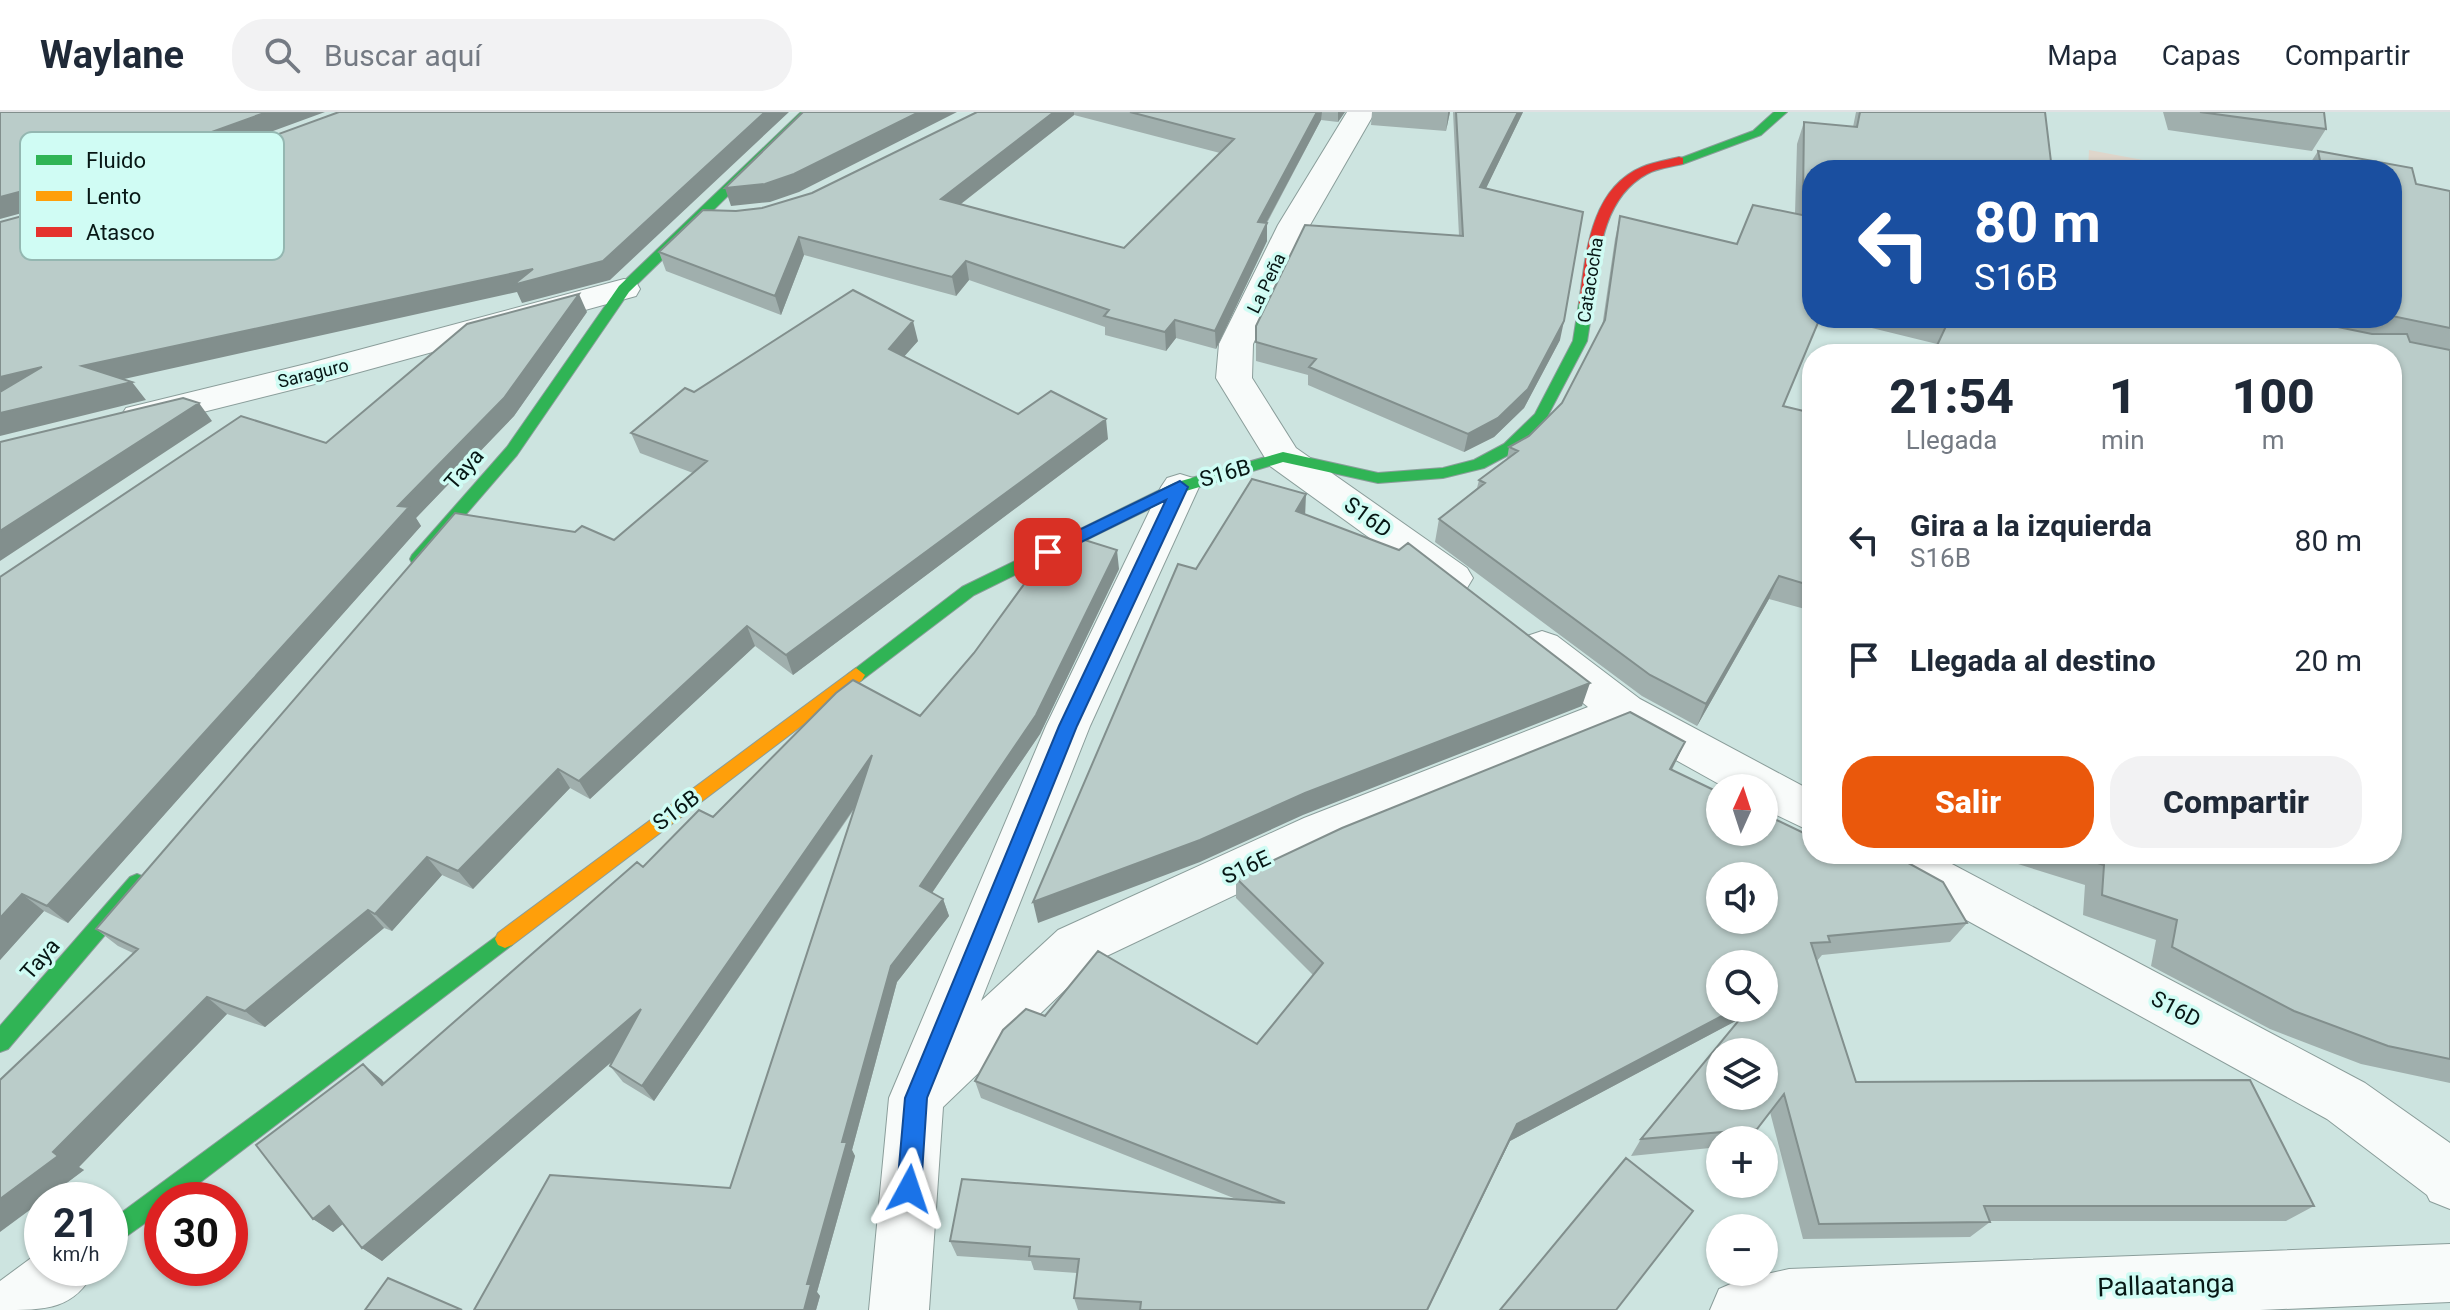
<!DOCTYPE html>
<html lang="es">
<meta charset="utf-8">
<style>
:root{--surface:#fff;--page:#f2f2f3;--text:#1f2937;--muted:#747a83;--line:#e0e1e3;--accent:#ea580c}
body{margin:0;font-family:Roboto,sans-serif;background:var(--page);color:var(--text);height:100vh;display:flex;flex-direction:column;font-size:30px;white-space:nowrap}
*{box-sizing:border-box;margin:0}
p{font-size:26px;color:var(--muted)}
.icon{flex:none;width:44px;height:44px;fill:none;stroke:currentColor;stroke-width:2;stroke-linecap:round;stroke-linejoin:round}
.map{position:relative;flex:1;overflow:hidden}
.sheet{position:absolute;left:1802px;top:232px;width:600px;height:520px;display:flex;flex-direction:column;background:var(--surface);border-radius:32px;box-shadow:0 2px 6px #0004}
.sheet>*{flex:none}
.hud{position:absolute;left:1802px;top:48px;width:600px;height:168px;border-radius:32px;box-shadow:0 2px 6px #0004;background:#1a4fa0;color:#fff;overflow:hidden}
.needle{width:52px;rotate:3deg}
.fabs{position:absolute;left:1706px;top:662px;display:grid;gap:16px}
.fabs a{display:grid;place-items:center;width:72px;height:72px;border-radius:50%;background:var(--surface);box-shadow:0 2px 6px #0004;font-size:40px}
.speed{position:absolute;left:24px;top:1070px;display:flex;gap:16px;font-size:40px;font-weight:700;text-align:center}
.speed>*{display:grid;place-content:center;width:104px;height:104px;border-radius:50%;background:var(--surface);box-shadow:0 2px 6px #0004;line-height:1}
.speed small{font-size:20px;font-weight:400}
.speed .limit{border:12px solid #d22;background:#fff;color:#111}
.pin{position:absolute;display:grid;place-items:center;width:68px;height:68px;color:#fff;margin:-34px;border-radius:16px;box-shadow:0 4px 12px #0006}
.me{position:absolute;width:88px;margin:-44px;rotate:5deg;stroke-linejoin:round;filter:drop-shadow(0 0 6px #0008)}
.turn{display:flex;align-items:center;gap:28px;height:168px;padding:0 40px;font-size:36px}
.turn .icon{width:104px;height:104px;stroke-width:2.5}
.turn b{display:block;font-size:56px;line-height:68px}
.eta{display:flex;justify-content:space-evenly;align-items:center;height:136px;text-align:center}
.eta b{font-size:48px;font-weight:800;line-height:56px}
.action{display:flex;gap:16px;margin-top:auto;padding:16px 40px}
.action a{flex:1;height:92px;border-radius:32px;background:var(--accent);color:#fff;font-size:32px;font-weight:800;line-height:92px;text-align:center}
.action a+a{background:var(--page);color:var(--text)}
ul{padding:0;list-style:none}
li{display:flex;align-items:center;gap:24px;height:120px;padding:0 40px}
li div{flex:1}
li b{display:block;font-size:30px}
li em{font-style:normal}
header{display:flex;align-items:center;gap:48px;box-sizing:border-box;height:112px;padding:0 40px;background:var(--surface);border-bottom:2px solid var(--line)}
header strong{font-size:38px}
nav{display:flex;gap:44px;margin-inline-start:auto;font-size:28px}
.search{width:560px;height:72px;background:var(--page);display:flex;align-items:center;gap:20px;box-sizing:border-box;padding:0 28px;border-radius:32px;color:var(--muted);font-size:30px}
.map>svg:first-child{display:block}
.green{fill:#dfd6cb}
.lines{fill:none;stroke-linecap:round;stroke-linejoin:round}
.street-casing{stroke:#8a9d9a;stroke-width:2}
.fast-casing{stroke:#8a9d9a;stroke-width:2}
.slow-casing{stroke:#8a9d9a;stroke-width:2}
.jam-casing{stroke:#8a9d9a;stroke-width:2}
.street{fill:#f8fbfa;fill-rule:evenodd}
.fast{fill:#30b455;fill-rule:evenodd}
.slow{fill:#ff9f0a;fill-rule:evenodd}
.jam{fill:#e5322d;fill-rule:evenodd}
.wall{fill:#a0afad;fill-rule:evenodd}
.shaded-wall{fill:#828f8d}
.building{fill:#baccc9;stroke:#828f8d;stroke-width:2;fill-rule:evenodd}
.route{fill:#1a73e8;stroke:#114b97;stroke-width:2}
.labels{text-anchor:middle;dominant-baseline:central;stroke-width:7;stroke-linejoin:round;paint-order:stroke}
.far-street-label{font-size:18px;fill:#071715;stroke:#d0fcf4}
.street-label{font-size:22px;fill:#071715;stroke:#d0fcf4}
.near-street-label{font-size:26px;fill:#071715;stroke:#d0fcf4}
.key{fill:#d0fcf4;stroke:#94b7b1;stroke-width:2}
.key-label{font-size:22px;fill:#071715}
</style>
<header>
<strong>Waylane</strong>
<div class="search"><svg class="icon" aria-label="search" viewBox="0 0 24 24"><circle cx="10" cy="10" r="6"/><path d="M15 15l6 6"/></svg>Buscar aquí</div>
<nav><a>Mapa</a><a>Capas</a><a>Compartir</a></nav>
</header>
<div class="map">
<svg width="2450" height="1198" viewBox="0 0 2450 1198">
<rect width="100%" height="100%" fill="#cde4e0"/>
<path class="green" d="M2089,38L2197,58H2088Z"/>
<g class="lines">
<defs>
<path id="street" d="M1347,0H1375L1310,113L1253,232L1252,266L1296,336L1467,456L1473,466L1467,476L1453,480L1439,476L1270,354L1216,266L1219,232L1278,113Z
M624,167L636,170L640,177L636,184L327,269L139,316L126,312L121,304L126,296L310,251Z
M1180,362L1193,366L1199,375L1090,614L981,889L1058,818L1304,706L1588,595L1527,546L1521,535L1527,524L1542,519L1557,524L1640,587L1812,679V720L1764,697V676H1726L1622,618L1338,734L1094,850L943,995L929,1198H869L889,986L1046,614L1161,375L1167,366Z
M1865,742H1933L2365,971L2450,1031V1097L2430,1089L2427,1083L2327,1007L1872,756Z
M2450,1132V1190L2260,1198H1710L1719,1177L1740,1168L1789,1157Z
M42,1138V1156H96C75,1198 47,1198 0,1198V1169Z"/>
<path id="fast" d="M801,0H814L629,180L517,343L424,451H412L410,447L412,443L507,335L619,174Z
M1774,0H1787L1761,23L1683,52L1673,49L1753,19Z
M1586,187L1593,191L1587,229L1546,307L1514,340L1484,356L1443,366L1378,371L1283,350L1186,379L974,483L862,568L856,570L847,563L962,475L1174,371L1283,340L1378,361L1443,356L1474,348L1504,332L1535,302L1573,229L1579,191Z
M137,762L144,765L147,771L144,777L8,937L0,940V914L130,765Z
M505,818L512,821L515,827L512,833L177,1088H162V1099L110,1136V1109Z"/>
<path id="slow" d="M856,556L865,563L862,568L512,833L505,836L498,833L495,827L498,821Z"/>
<path id="jam" d="M1679,45L1683,46V52C1671,55 1658,56 1647,62C1601,87 1599,145 1593,191L1591,194H1581L1579,191C1586,142 1590,77 1642,55C1654,50 1667,48 1679,45Z"/>
</defs>
<use href="#street" class="street-casing"/>
<use href="#fast" class="fast-casing"/>
<use href="#slow" class="slow-casing"/>
<use href="#jam" class="jam-casing"/>
<use href="#street" class="street"/>
<use href="#fast" class="fast"/>
<use href="#slow" class="slow"/>
<use href="#jam" class="jam"/>
</g>
<path class="wall" d="M977,0H1345L1338,10L1321,8L1267,111V129L1216,237L1176,226L1166,239L1105,223V215L969,168L956,184L804,143L781,203L666,159L659,140L736,99L762,96L812,81ZM1074,3L1220,41L1124,136L961,92Z
M1372,0H1450L1446,19L1371,13Z
M1453,0H1523L1486,76L1560,228L1524,296L1494,325L1464,340L1308,273V263L1256,249V214L1459,124Z
M1856,0H2045L1812,58V206L1784,294L1812,301V499L1769,487L1697,614L1642,584L1435,430L1439,407L1477,376L1479,368L1507,347L1509,335L1529,324L1562,291L1602,215L1615,127L1620,104L1737,132L1795,102L1797,32L1804,10L1853,15Z
M2163,0H2324L2326,17L2312,39L2168,18Z
M2318,39L2412,56L2416,72L2450,79V971L2361,952L2270,917L2151,854L2156,828L2083,803L2085,773L1986,742H2392V242H1932L1937,232L1831,206H2392V58H2306Z
M587,200L514,304L416,406L421,414L68,811L44,799L0,848V465L326,331Z
M918,229L904,244L1018,302L1108,327L793,563L755,534L590,687L570,676L473,777L442,763L392,819L384,816L265,915L227,902L79,1055L84,1058L44,1088L133,841L118,834L96,817L614,428L693,361L640,341L631,321L694,280Z
M1119,457L1040,622L932,781L943,787L949,804L897,870L852,1038L855,1044L817,1180L820,1184L816,1198H474L730,1076L855,696L654,989L623,970L610,954L613,948L382,1149L362,1136L343,1112L333,1120L313,1107L381,967L384,971L643,755L713,705L920,604Z
M1685,630L1672,658L1967,811L1950,830L1822,843L1817,849L1856,970L2314,1094L2286,1109H1989L1990,1110L1970,1125L1803,1127L1770,1000L1748,1028H1720V1035L1631,1044L1641,1027L1741,906L1510,1029L1428,1198H1078L1074,1186L1077,1161L1034,1158L1031,1149L957,1144L950,1129L1236,1087L981,986L975,969L1045,904L1257,932L1313,863L1236,786V766Z"/>
<path class="shaded-wall" d="M267,0H325L132,71L0,107V85Z
M765,0H789L610,168L522,191L517,180L97,273L82,254Z
M919,0H957L799,80L770,90L731,94L725,76Z
M1054,0H1074V3L944,105L941,87Z
M1317,0H1322L1321,8L1257,128L1258,110Z
M1338,0H1345L1338,10Z
M1448,0H1450L1446,19L1448,2Z
M1518,0H1523L1478,93L1480,75Z
M1267,111V129L1216,237L1215,219Z
M799,125L804,143L781,203L775,184Z
M966,149L969,168L956,184L952,165Z
M579,182L587,200L514,304L416,406L421,414L68,811L47,794L398,394Z
M1175,208L1176,226L1166,239L1165,220Z
M913,209L918,229L894,256L889,237Z
M1564,209L1560,228L1524,296L1494,325L1464,340L1468,322Z
M42,255L0,288V265Z
M132,270L146,288L0,324V301Z
M199,291L212,309L0,449V419Z
M1106,307L1108,327L793,563L786,543Z
M1306,382L1305,406L1296,399Z
M1117,438L1119,457L1040,622L925,791L920,774Z
M1779,464L1769,487L1697,614L1706,592Z
M747,514L755,534L590,687L579,669Z
M1590,571L1582,594L1303,703L1200,750L1038,811L1033,790L1305,681Z
M1685,630L1675,651L1660,678L1670,657Z
M872,643L878,661L654,989L642,974Z
M558,657L570,676L473,777L458,759Z
M427,745L442,763L392,819L375,802Z
M22,782L44,799L0,848V806Z
M943,787L949,804L897,870L852,1038L855,1044L817,1180L820,1184L816,1198H804L807,1172L842,1030L891,854Z
M368,798L384,816L265,915L245,899Z
M207,885L227,902L79,1055L84,1058L44,1088H42V1089L0,1120V1087L53,1040Z
M1737,896H1751L1747,903L1510,1029L1427,1198L1517,1012Z
M641,897L653,914L382,1149L362,1136Z
M363,952L381,967L400,988L382,973Z
M329,1094L349,1107L333,1120L313,1107Z"/>
<path class="building" d="M0,0H267L120,53L0,85Z
M339,0H765L603,149L513,173L533,157L82,254L132,270L0,301V280L42,255L0,265V110L144,71Z
M803,0H919L794,62L765,72L725,76Z
M977,0H1054L941,87L1124,136L1234,27L1130,0H1317L1258,110L1267,111L1215,219L1175,208L1165,220L1104,204L1109,198L966,149L952,165L799,125L775,184L659,140L703,98L736,99L762,96L812,81Z
M1456,0H1518L1480,75L1583,100L1564,209L1528,277L1498,306L1468,322L1309,255L1316,247L1256,230V214L1305,113L1463,124Z
M1860,0H2045L2052,58H1812V87L1803,85L1804,10L1857,15Z
M2200,0H2324L2326,17Z
M2318,39L2412,56L2416,72L2450,79V216L2392,204V58H2322Z
M1753,93L1812,105V206H1820L1783,294L1812,301V474L1779,464L1706,592L1650,563L1439,407L1485,371L1479,368L1518,339L1509,335L1529,324L1562,291L1605,208L1620,104L1737,132Z
M853,178L913,209L889,237L1018,302L1051,279L1106,307L786,543L747,514L579,669L558,657L458,759L427,745L375,802L368,798L245,899L207,885L53,1040L58,1044L0,1087V968L138,837L96,817L455,401L575,420L582,414L614,428L707,349L631,321L685,276L694,280Z
M579,182L504,286L398,394L409,395L47,794L22,782L0,806V465L241,304L326,331L467,212Z
M1932,206H2294L2372,222H2407L2410,230L2450,238V947L2388,934L2294,899L2172,835L2177,808L2102,783L2104,753L2069,742H2392V242H1933L1948,210Z
M183,286L199,291L0,419V330Z
M1252,367L1306,382L1296,399L1399,438L1408,431L1590,571L1305,681L1200,728L1033,790L1178,452L1196,457Z
M1075,425L1117,438L1036,603L920,774L943,787L891,854L842,1030H847L807,1172H811L804,1198H474L550,1063L730,1076L872,643L642,974L610,954L641,897L362,1136L329,1094L313,1107L256,1033L363,952L382,973L637,750L643,755L699,698L713,705L836,581L853,568L920,604L974,541L1049,438Z
M1630,600L1685,630L1670,657L1720,681V720H1764V702L1812,725V742H1892L1943,770L1967,811L1828,824L1830,830L1811,831L1856,970L2250,968L2314,1094H1984L1990,1110L1819,1112L1784,982L1757,1017L1641,1027L1749,896H1764V852H1720V896H1737L1517,1012L1427,1198H1140L1141,1190L1074,1186L1079,1147L1029,1144L1030,1135L950,1129L962,1067L1285,1091L975,969L1003,918L1026,897L1045,904L1098,839L1257,932L1323,851L1236,766L1342,716ZM1720,764H1764V808H1720ZM1720,940H1764V984H1720Z
M1626,1046L1693,1099L1616,1198H1500Z
M388,1166L462,1198H365Z"/>
<path class="route" d="M1180,369L1188,375L1077,614L927,986L921,1077L917,1085L909,1088L901,1085L897,1077L905,986L1059,614L1166,388L1053,444L1048,445L1039,440L1042,436Z"/>
<g class="labels">
<g class="far-street-label">
<text transform="translate(1590 168) rotate(-81)">Catacocha</text>
<text transform="translate(1266 171) rotate(-64)">La Peña</text>
<text transform="translate(313 261) rotate(-14)">Saraguro</text>
</g>
<g class="street-label">
<text transform="translate(464 357) rotate(-49)">Taya</text>
<text transform="translate(1225 361) rotate(-16)">S16B</text>
<text transform="translate(1368 405) rotate(36)">S16D</text>
<text transform="translate(676 698) rotate(-37)">S16B</text>
<text transform="translate(1246 755) rotate(-25)">S16E</text>
<text transform="translate(40 847) rotate(-49)">Taya</text>
<text transform="translate(2176 897) rotate(28)">S16D</text>
</g>
<g class="near-street-label">
<text transform="translate(2166 1173) rotate(-2)">Pallaatanga</text>
</g>
</g>
<rect x="20" y="20" width="264" height="128" rx="12" class="key"/>
<rect x="36" y="43" width="36" height="10" fill="#30b455"/>
<rect x="36" y="79" width="36" height="10" fill="#ff9f0a"/>
<rect x="36" y="115" width="36" height="10" fill="#e5322d"/>
<g class="key-label">
<text x="86" y="56">Fluido</text>
<text x="86" y="92">Lento</text>
<text x="86" y="128">Atasco</text>
</g>
</svg>
<div class="fabs">
<a><svg class="needle" viewBox="-14 -14 28 28"><path d="M0-13l5 13h-10z" fill="#e53935"/><path d="M0 13l5-13h-10z" fill="#747a83"/></svg></a>
<a><svg class="icon" aria-label="sound" viewBox="0 0 24 24"><path d="M4 9h4l5-4v14l-5-4H4zM17 9q2 3 0 6"/></svg></a>
<a><svg class="icon" aria-label="search" viewBox="0 0 24 24"><circle cx="10" cy="10" r="6"/><path d="M15 15l6 6"/></svg></a>
<a><svg class="icon" aria-label="layers" viewBox="0 0 24 24"><path d="M12 4l9 5-9 5-9-5zM3 14l9 5 9-5"/></svg></a>
<a>+</a>
<a>−</a>
</div>
<div class="speed"><div>21<small>km/h</small></div><div class="limit">30</div></div>
<div class="pin" style="left:1048px;top:440px;background:#d93025"><svg class="icon" aria-label="arrive" viewBox="0 0 24 24"><path d="M6 21V4h12l-3 4 3 4H6"/></svg></div>
<svg class="me" style="left:909px;top:1077px" viewBox="-20 -20 40 40"><path d="M0-17L14 15 0 8-14 15z" fill="#1a73e8" stroke="#fff" stroke-width="4"/></svg>
<div class="hud">
<div class="turn"><svg class="icon" aria-label="left" viewBox="0 0 24 24"><path d="M17 20v-9H6M10 6l-5 5 5 5"/></svg><div><b>80 m</b>S16B</div></div>
</div>
<section class="sheet">
<div class="eta">
<div><b>21:54</b><p>Llegada</p></div>
<div><b>1</b><p>min</p></div>
<div><b>100</b><p>m</p></div>
</div>
<ul>
<li><svg class="icon" aria-label="left" viewBox="0 0 24 24"><path d="M17 20v-9H6M10 6l-5 5 5 5"/></svg><div><b>Gira a la izquierda</b><p>S16B</p></div><em>80 m</em></li>
<li><svg class="icon" aria-label="arrive" viewBox="0 0 24 24"><path d="M6 21V4h12l-3 4 3 4H6"/></svg><div><b>Llegada al destino</b></div><em>20 m</em></li>
</ul>
<div class="action"><a>Salir</a><a>Compartir</a></div>
</section>
</div>
